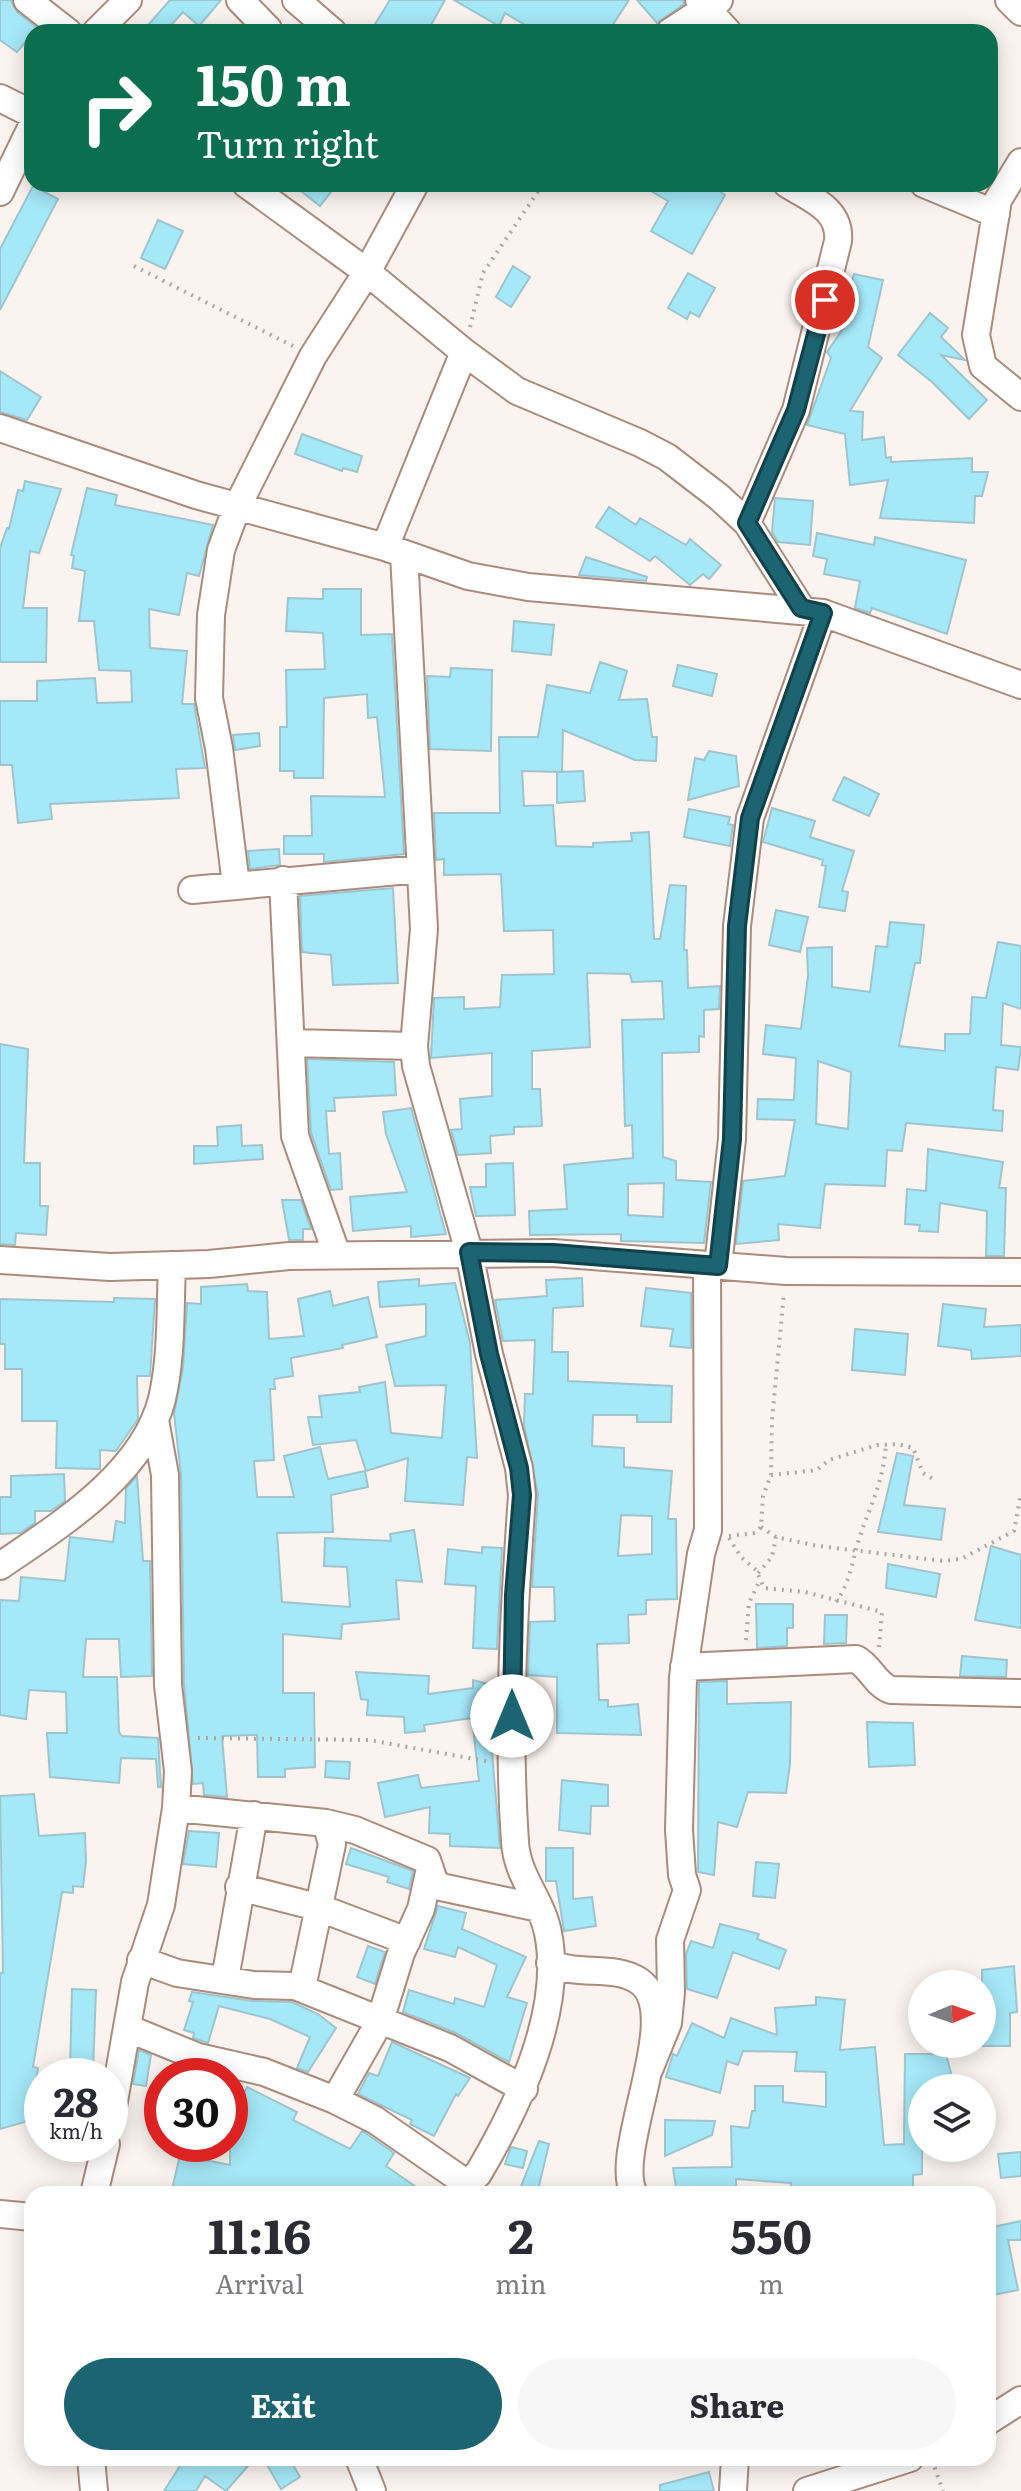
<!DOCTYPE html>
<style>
:root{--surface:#fff;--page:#f7f7f7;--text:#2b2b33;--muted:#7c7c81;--accent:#1c6472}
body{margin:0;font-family:Literata,serif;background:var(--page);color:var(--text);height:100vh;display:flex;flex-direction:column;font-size:30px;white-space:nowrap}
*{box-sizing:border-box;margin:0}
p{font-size:26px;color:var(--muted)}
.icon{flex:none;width:44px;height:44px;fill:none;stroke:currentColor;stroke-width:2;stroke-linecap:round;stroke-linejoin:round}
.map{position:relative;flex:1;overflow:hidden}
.sheet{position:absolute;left:24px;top:2186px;width:972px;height:280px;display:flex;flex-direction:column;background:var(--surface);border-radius:24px;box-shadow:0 4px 20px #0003}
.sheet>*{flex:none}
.banner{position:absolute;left:24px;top:24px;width:974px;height:168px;border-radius:24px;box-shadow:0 4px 20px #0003;background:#0b6e4f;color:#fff;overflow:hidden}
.needle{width:52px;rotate:88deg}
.controls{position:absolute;left:908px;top:1970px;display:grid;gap:16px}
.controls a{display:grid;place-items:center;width:88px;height:88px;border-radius:50%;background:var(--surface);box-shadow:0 4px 20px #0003;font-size:40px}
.speed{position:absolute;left:24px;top:2058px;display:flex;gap:16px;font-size:40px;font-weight:700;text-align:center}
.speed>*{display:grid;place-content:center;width:104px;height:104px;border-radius:50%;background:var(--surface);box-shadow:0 4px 20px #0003;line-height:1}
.speed small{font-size:20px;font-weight:400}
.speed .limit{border:12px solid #d22;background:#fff;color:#111}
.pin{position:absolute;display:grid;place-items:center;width:68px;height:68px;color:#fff;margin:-34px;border:4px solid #fff;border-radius:50%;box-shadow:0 2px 8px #0007}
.me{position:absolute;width:88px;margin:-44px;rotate:0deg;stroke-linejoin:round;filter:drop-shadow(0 0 6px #0008)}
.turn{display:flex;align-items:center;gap:28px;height:168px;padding:0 40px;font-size:36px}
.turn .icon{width:104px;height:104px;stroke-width:2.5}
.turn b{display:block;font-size:56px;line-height:68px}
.eta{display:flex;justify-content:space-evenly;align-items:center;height:136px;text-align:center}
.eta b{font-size:48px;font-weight:700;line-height:56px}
.cta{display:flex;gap:16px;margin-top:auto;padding:16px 40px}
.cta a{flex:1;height:92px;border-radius:48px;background:var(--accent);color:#fff;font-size:32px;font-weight:700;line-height:92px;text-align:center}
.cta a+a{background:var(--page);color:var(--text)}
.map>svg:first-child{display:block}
.building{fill:#a5e8f8;stroke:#9ec5ce;stroke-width:2;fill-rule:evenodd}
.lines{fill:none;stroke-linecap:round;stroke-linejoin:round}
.minor-casing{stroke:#aa8b7c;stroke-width:30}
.path{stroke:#b0a6a2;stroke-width:4;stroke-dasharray:2 6;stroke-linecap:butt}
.minor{stroke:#fff;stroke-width:26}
.route-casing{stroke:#12414a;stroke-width:20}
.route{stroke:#1c6472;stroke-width:14}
</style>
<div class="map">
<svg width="1021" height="2491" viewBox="0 0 1021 2491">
<rect width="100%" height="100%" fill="#faf3f0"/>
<path class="building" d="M0,0H11L17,12L38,28L17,52L0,40Z
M170,0H221L199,26L183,12L165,32H142Z
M390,0H445L427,32H370Z
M454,0H629L608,32H537L505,13L499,26Z
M637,0H683L684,4L657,23Z
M292,184H337L320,206Z
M639,184H709L725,195L692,254L651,231L668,201Z
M33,186L58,199L0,310V249Z
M158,220L183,231L165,269L141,258Z
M513,266L530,277L511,307L496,297Z
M688,273L715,288L699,317L690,312L687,319L668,308Z
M854,274L883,280L868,347L882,358L850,411L863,412L862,440L884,437L886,458L891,457V462L972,458V472H988L982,496H975L974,523L880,518L888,480L850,485L845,434L807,425L831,358L827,352L851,317L836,314L845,278L852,280Z
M930,313L948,328L941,337L965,360L941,355L987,400L969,419L932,382L898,355Z
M0,371L41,397L27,420L0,412Z
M302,434L362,456L357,472L343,468L342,471L295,454Z
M25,481L61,489L39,553L30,551L23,608H47L46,662H0V548L7,528L9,529L18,490L23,491Z
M87,488L117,495L115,505L213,525L199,576L187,573L179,615L149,609L150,648L187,651L182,704H194L205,768L176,769L179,798L50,804L52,819L18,823L12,765H0V701H37V681L95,678L97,703L132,702L131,671L99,670L94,621H79L85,571L72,568L74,556L71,555Z
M775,498L813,501L810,545L778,542L772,532Z
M609,507L636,525L640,518L686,545L690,539L721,565L709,579L703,574L690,585L655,556L650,561L596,527Z
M817,533L874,545L875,537L966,560L947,634L872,608L870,613L855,608L860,581L824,574L827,559L813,556Z
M586,557L647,577L646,581L579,575Z
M323,589H361V635L392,634L404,854L324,862V854H284V836H312L311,796L385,797L377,717L368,718L367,694L324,698L323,778H294V771H280V727H287L286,670L325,669L323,633L286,631L288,598L323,599Z
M514,621L554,625L551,655L512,651Z
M600,662L627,671L619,700L647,699L652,737H657L656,761L635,760L563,730L562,772L522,771L524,806L553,805L556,846L593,847V843L632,841L631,833L649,832L654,939H660L670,885L686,886L684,950H687L688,988L720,986L719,1009L704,1010V1037L699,1036V1052L662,1053L663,1157L676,1161V1180L711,1182L704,1243L621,1241V1234L530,1235L529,1211L567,1209L564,1165L633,1158L632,1125L625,1126L622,1020L664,1019L662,981L632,982L630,974L587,973L590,1047L532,1051V1089H540L542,1126L514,1127V1134L490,1136L491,1153L458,1155L451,1130L462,1129L460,1099L492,1096V1053L431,1058L434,998L464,997V1009L500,1007L502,975L554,974L553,930L504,931L501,874L444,875V859L436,860L434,813H500L499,737H538L547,685L590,693ZM664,1183L663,1217L628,1215V1184Z
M678,665L717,674L712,696L673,686Z
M451,668L492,670L491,751L430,749L427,676L450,677Z
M259,733L260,746L235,750L233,735Z
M709,751L736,756L739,786L688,800L695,758L704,760Z
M583,771L585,801L557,803V772Z
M844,777L879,794L869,816L833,800Z
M772,808L815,821L810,837L854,851L842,891L848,892L845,911L819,907L826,866L822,865L823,860L763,842Z
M689,809L730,817L728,824L733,825L730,846L684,837Z
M279,849L280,865L250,869L248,851Z
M393,888L398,983L333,985L331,955L302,952L300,896Z
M776,910L808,917L800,952L769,945Z
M890,922L924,925L920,963H915L899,1046L945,1051V1034H970L972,997L986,998L998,942L1021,946V1009L1003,1003L1001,1045L1021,1047L1018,1070L996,1067L993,1110L1003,1111L1002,1131L906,1123L902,1151L887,1150L885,1186L825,1184L820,1228L778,1224L779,1240L736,1244L743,1181L785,1176L795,1120L757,1119L758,1099L794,1100L796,1058L763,1054L766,1025L801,1029L808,976L807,948L832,947V987L870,992L876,946L887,947ZM818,1061L851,1072L848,1129L816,1124Z
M0,1044L28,1049L24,1163H40V1206H48L46,1235L16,1233L15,1245L0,1244Z
M307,1059L394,1062L396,1095L334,1098L335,1111H326L329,1154L340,1153L342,1189L331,1190L311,1133Z
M411,1108L446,1234L411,1237V1226L353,1231L350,1197L407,1192L386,1134L383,1112Z
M241,1125L242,1146L262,1145L263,1159L194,1164V1146H218L217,1127Z
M928,1149L1003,1162L999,1188H1006L1004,1256H986L987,1211L940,1203L938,1232L919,1231L920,1225L905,1224L907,1189L926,1191Z
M513,1163L515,1215L476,1216L470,1187H486V1164Z
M282,1200H301L311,1229H303V1240H289Z
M582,1278L583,1306L553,1308L552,1352H568V1381L672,1386L671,1422H637V1415H593L592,1446L624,1448V1467L672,1471L668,1519H676L677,1599L646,1600V1614L628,1615L629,1643L597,1644L599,1700H608V1707L638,1704L641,1735L557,1733V1677L528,1675L530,1622L555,1621L554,1587H532L538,1494L524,1425L525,1394H533L535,1340L503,1341L495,1300L547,1296L546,1280ZM621,1515L652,1516V1554L618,1556Z
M419,1279V1286L455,1283L470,1343L477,1458L467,1457L463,1505L405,1501L408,1458L366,1471L356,1440L313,1445L308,1417H322L319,1396L360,1392L359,1387L385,1382L391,1433L442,1438L446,1385L395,1386L386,1345L426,1336V1304L380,1307L378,1282Z
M247,1284L248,1291L267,1292L269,1339L304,1336L298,1299L330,1291L333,1306L368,1297L377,1337L342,1345L343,1348L291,1358L293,1376L274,1379L275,1389H270L274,1460L254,1461L257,1497H294L284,1456L320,1447L328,1479L365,1471L368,1487L331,1495L333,1532L277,1533L282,1602L350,1607L347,1567L324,1566L325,1538L391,1541L390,1534L414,1530L422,1582L396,1580L399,1619L342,1624L341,1639L283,1634V1693H314L315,1767L285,1769V1777H258L257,1735L222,1736L227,1797L204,1795L203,1783L193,1784L184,1684L181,1475L174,1413L183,1368L187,1303L201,1304V1287Z
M646,1288L691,1293V1348L670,1346L673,1329L641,1326Z
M114,1298L155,1299L150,1376H137L138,1419L116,1451L100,1450V1469L56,1468L57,1421H22V1369H5V1344H0V1299L114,1302Z
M943,1304L986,1309L984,1327L1021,1325V1356L972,1359L971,1350L938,1346Z
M855,1329L908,1334L905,1375L852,1370Z
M897,1453L913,1456L904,1505L945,1509L941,1540L878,1532Z
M64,1474L65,1501L51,1511H35V1523L20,1533L0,1534V1497H11V1476Z
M137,1476L143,1561H150L152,1676L121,1677L119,1639H86L83,1677H117L119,1732L122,1736L158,1738L161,1787H158L156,1759L121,1758L119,1783L50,1777L47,1733H67L66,1692L29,1690L26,1719L0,1715V1600L19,1601L21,1577L65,1581L70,1537L113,1542L116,1521L125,1523L126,1488Z
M991,1546L1021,1555V1628L975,1620Z
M482,1547L502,1548L497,1649L473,1648L476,1586L445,1584L448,1549L482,1553Z
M888,1564L940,1574L936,1597L886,1588Z
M756,1604H793V1628H787V1646L757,1648Z
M825,1615H847L846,1643L824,1644Z
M962,1656L1007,1660L1006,1677L960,1676Z
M356,1672L429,1676L428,1694L473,1688V1680L496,1686V1750L492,1751L500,1848L450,1846V1834L429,1833L430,1807L385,1817L378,1783L418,1775L421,1788L479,1781L472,1718L424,1725L425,1731L405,1733L404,1717L367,1715L368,1700L361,1699Z
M727,1681V1704L791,1702L790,1764L786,1793L748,1792L737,1827L718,1822L714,1875L698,1872L699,1682Z
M867,1722L913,1723L915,1765L869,1767Z
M326,1761L350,1762L349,1779L325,1777Z
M562,1780L608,1785V1806H591L590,1834L559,1830Z
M34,1794L39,1836L85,1833L86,1861L83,1887L73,1886V1893L62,1892L33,2067L38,2068L33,2101H42V2117L0,2129V1973H3L0,1796Z
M189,1831L219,1833L216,1867L183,1864Z
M351,1848L413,1871L409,1889L387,1882L389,1877L346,1864Z
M546,1848H573V1899L592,1897L596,1926L564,1931L556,1881H546Z
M756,1862L779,1864L775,1898L753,1896Z
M438,1906L466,1913L462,1929L526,1957L507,1997L527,2003L509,2062L456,2033L403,2012L409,1990L454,2004L455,1998L484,2007L497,1965L458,1947L455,1957L424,1949Z
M720,1924L759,1934L757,1939L786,1950L779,1969L733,1952L717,1998L687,1989L686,1954L691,1941L713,1948Z
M368,1946L385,1952L375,1984L357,1977Z
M1014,1966L1017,2012L1010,2013V2046H982V1970Z
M72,1989L96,1990L93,2071L70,2070Z
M192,1992L252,2001L292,2002L318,2014L336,2028L308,2072L297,2068L310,2037L270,2019L219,2006L208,2043L193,2038L194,2033L184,2030L193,2002L189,2001Z
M816,1997L845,2000L840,2050L875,2047L884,2145L904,2144L905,2054H946L952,2077L943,2079L945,2085L922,2088V2174L913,2175V2194H830L791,2188V2183L736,2179V2191L677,2194L673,2168L732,2167L731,2126L749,2128L752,2111H755V2086H783V2102L826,2107V2072L795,2071L797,2052L743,2051L738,2065L727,2061L720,2093L666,2077L673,2054L677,2056L692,2023L724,2038L731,2018L777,2035L775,2008L816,2005Z
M392,2042L470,2078L458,2096L456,2094L434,2136L410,2124L412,2120L358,2094L369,2073L378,2076Z
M139,2050L151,2055L146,2086L133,2084Z
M247,2087L297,2112L293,2120L350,2149L362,2131L367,2134L394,2153L386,2166L426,2194H171L180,2155L230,2165V2125Z
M665,2120L715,2121L712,2135L665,2156Z
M539,2141L549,2144L537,2194H518Z
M511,2147L527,2151L523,2168L505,2164Z
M1021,2152V2176L1001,2178L998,2154Z
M1021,2221V2240H1008L1018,2290L988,2296V2228Z
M185,2458H255L226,2491L205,2476L196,2491H164Z
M263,2458H289L300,2477L281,2489Z
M709,2472L714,2491H660V2485Z"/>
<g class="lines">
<defs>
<path id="minor" d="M27,0L68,32
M240,0L268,29
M296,0L333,32
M699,0L728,32
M1009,0L1021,12
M96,32L128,0
M670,32L719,0
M0,98L32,114
M1021,162L998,200L976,335L983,366L1021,397
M246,184L367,272L464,352L517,391L640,443L667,457L719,497L747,523L801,608
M924,184L996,214
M0,192L32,126
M0,428L196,495L385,547L468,576L528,587L823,613L1021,685
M747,523L796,410L838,241C841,209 811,199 787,184
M385,547L464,352
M283,880L295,1136L337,1255
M236,885L219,748L209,698L211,615L221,550L237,507L313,356L367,272L415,184
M192,890L420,869
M291,1043L414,1046
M0,1260L110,1267L209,1264L289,1256L553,1253L786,1271L1021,1272
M718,1266L732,1139L737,926L750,818L823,613
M0,1566C60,1525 143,1474 162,1399C172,1356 170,1309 172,1265
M684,1667L856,1659C870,1666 876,1685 891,1690L1021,1693
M176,1808L326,1823L355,1830L427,1860L434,1881L441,1887L539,1908
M239,1887L317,1907L407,1941
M141,1960L177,1973L254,1985L295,1986L450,2048L524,2089
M550,1963C578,1977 613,1964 639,1981C686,2013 611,2151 634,2194
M225,1979L254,1815
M302,1988L332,1844L326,1823
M127,2028L198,2057L264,2072L335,2100L375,2120L466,2183L478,2174C517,2108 564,2012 548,1933C542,1900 517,1877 515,1842C507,1727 514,1610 522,1495L519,1468L489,1354L469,1252L416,1066L414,1046L424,929L404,554
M649,2070L668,2023L671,1992L670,1940L687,1890L682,1875L679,1830L683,1677L701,1554L708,1530L707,1266
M335,2100L380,2021L401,1953L421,1909L430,1868
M110,2124L135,1982L161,1905L176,1808L178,1771L168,1685L165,1475L155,1420
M94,2194L106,2144
M0,2214L32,2217
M988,2421L1021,2400
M91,2458L94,2491
M359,2458L372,2491
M733,2491L735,2458
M807,2491L910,2458"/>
</defs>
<use href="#minor" class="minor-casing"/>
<path class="path" d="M134,266L293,346
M470,327L483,273L543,184
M771,1475L817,1470L829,1460L877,1445L898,1444L913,1448L923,1473L933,1479
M761,1527L776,1537L818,1546L944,1561L961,1559L1014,1531L1021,1493
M729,1536L755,1533L761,1527L763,1496L771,1475L772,1420L784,1293
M729,1538L741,1557L756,1570L764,1588L805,1592L882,1612L879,1647
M758,1573L772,1557L776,1537
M836,1602C851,1581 852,1560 860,1536C872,1501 883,1483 886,1444
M746,1640L749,1603L759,1582
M198,1738L369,1740L491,1762
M242,2458L252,2470
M932,2460L943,2491"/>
<use href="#minor" class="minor"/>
</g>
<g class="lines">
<defs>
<path id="route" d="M512,1716L514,1595L522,1495L519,1468L489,1354L469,1252L553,1253L718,1266L732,1139L737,926L750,818L823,613L801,608L747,523L796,410L825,300"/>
</defs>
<use href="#route" class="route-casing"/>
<use href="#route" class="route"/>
</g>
</svg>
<div class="controls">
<a><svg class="needle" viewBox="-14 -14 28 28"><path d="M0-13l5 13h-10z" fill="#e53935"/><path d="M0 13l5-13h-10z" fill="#7c7c81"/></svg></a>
<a><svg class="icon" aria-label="layers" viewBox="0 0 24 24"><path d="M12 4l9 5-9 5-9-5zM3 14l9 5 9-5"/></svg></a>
</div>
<div class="speed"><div>28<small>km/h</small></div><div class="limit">30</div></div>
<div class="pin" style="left:825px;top:300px;background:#d93025"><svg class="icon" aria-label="arrive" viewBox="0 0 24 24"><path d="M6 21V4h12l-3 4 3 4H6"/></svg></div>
<svg class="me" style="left:512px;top:1716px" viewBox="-20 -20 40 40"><circle r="19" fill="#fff"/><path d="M0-13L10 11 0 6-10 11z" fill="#1c6472"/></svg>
<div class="banner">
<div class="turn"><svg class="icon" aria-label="right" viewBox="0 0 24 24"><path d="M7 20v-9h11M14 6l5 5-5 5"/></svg><div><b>150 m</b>Turn right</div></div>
</div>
<section class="sheet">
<div class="eta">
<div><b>11:16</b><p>Arrival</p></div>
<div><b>2</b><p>min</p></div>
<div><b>550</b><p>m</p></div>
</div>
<div class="cta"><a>Exit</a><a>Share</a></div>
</section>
</div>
